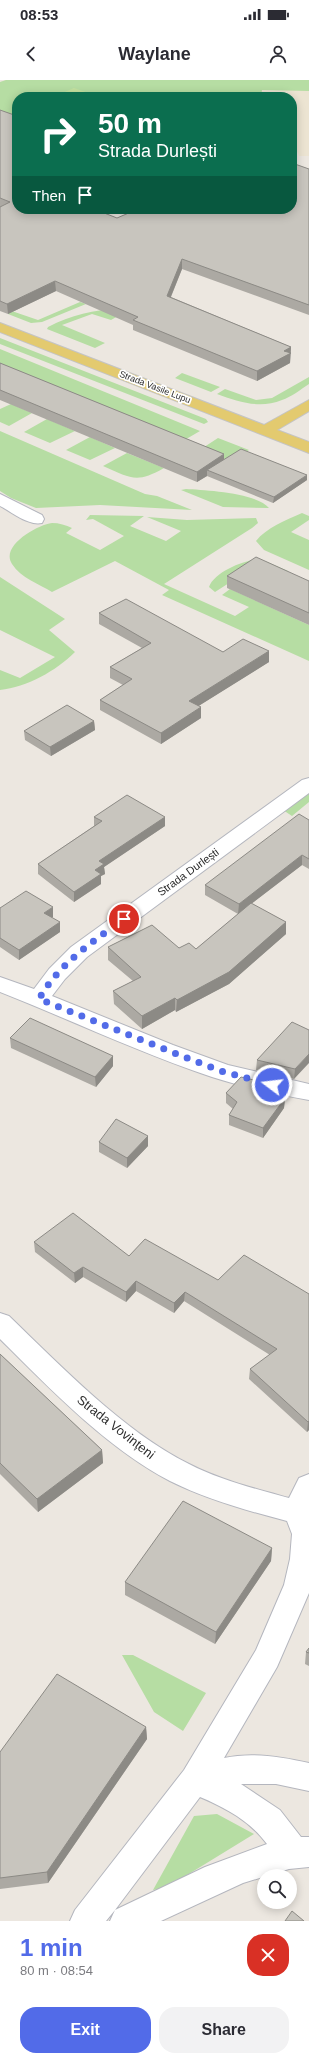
<!DOCTYPE html>
<meta charset="utf-8">
<style>
:root{--surface:#fff;--page:#f2f2f3;--text:#2b2b33;--muted:#7c7c81;--accent:#526be8}
body{margin:0;font-family:Helvetica,sans-serif;background:var(--page);color:var(--text);height:100vh;display:flex;flex-direction:column;font-size:15px;white-space:nowrap}
*{box-sizing:border-box;margin:0}
p{font-size:13px;color:var(--muted)}
.icon{flex:none;width:22px;height:22px;fill:none;stroke:currentColor;stroke-width:2;stroke-linecap:round;stroke-linejoin:round}
.map{position:relative;height:1841px;overflow:hidden}
.panel{display:flex;flex-direction:column;background:var(--surface);flex:1}
.panel>*{flex:none}
.banner{position:absolute;left:12px;top:12px;width:285px;height:122px;border-radius:16px;box-shadow:0 2px 10px #0003;background:#0b6e4f;color:#fff;overflow:hidden}
.controls{position:absolute;left:257px;top:1789px;display:grid;gap:8px}
.controls a{display:grid;place-items:center;width:40px;height:40px;border-radius:50%;background:var(--surface);box-shadow:0 2px 10px #0003;font-size:20px}
.pin{position:absolute;display:grid;place-items:center;width:34px;height:34px;color:#fff;margin:-17px;border:2px solid #fff;border-radius:50%;box-shadow:0 1px 4px #0007}
.me{position:absolute;width:44px;margin:-22px;rotate:285deg;stroke-linejoin:round;filter:drop-shadow(0 0 3px #0008)}
.turn{display:flex;align-items:center;gap:14px;height:84px;padding:0 20px;font-size:18px}
.turn .icon{width:52px;height:52px;stroke-width:2.5}
.turn b{display:block;font-size:28px;line-height:34px}
.then{display:flex;align-items:center;height:38px;padding:0 20px;background:#0003;gap:8px;font-size:15px}
.round{display:grid;place-items:center;flex:none;width:42px;height:42px;border-radius:16px;background:var(--page)}
.headline{display:flex;align-items:center;justify-content:space-between;height:68px;padding:0 20px}
h1{font-size:24px;font-weight:700;line-height:30px;color:var(--accent)}
.button{display:flex;gap:8px;margin-top:auto;padding:8px 20px}
.button a{flex:1;height:46px;border-radius:16px;background:var(--accent);color:#fff;font-size:16px;font-weight:700;line-height:46px;text-align:center}
.button a+a{background:var(--page);color:var(--text)}
.status{display:flex;justify-content:space-between;align-items:center;height:28px;padding:0 20px;background:var(--surface);direction:ltr}
.status svg{height:11px;fill:currentColor}
header{display:flex;justify-content:space-between;align-items:center;height:52px;padding:0 20px;background:var(--surface);font-size:18px;font-weight:700}
.map>svg:first-child{display:block}
.education{fill:#ece4d2}
.green{fill:#b6dda3}
.pitch{fill:#c5e3a0}
.lines{fill:none;stroke-linecap:round;stroke-linejoin:round}
.minor-casing{stroke:#b4b6be;stroke-width:2}
.major-casing{stroke:#c4c4c4;stroke-width:2}
.minor{fill:#fff;fill-rule:evenodd}
.major{fill:#e3ca6f;fill-rule:evenodd}
.wall{fill:#aca9a3}
.shaded-wall{fill:#8c8a85}
.building{fill:#c8c5be;stroke:#8c8a85}
.route{stroke:#526be8;stroke-width:7;stroke-dasharray:0 12.6}
.labels{text-anchor:middle;dominant-baseline:central;stroke-width:3.5;stroke-linejoin:round;paint-order:stroke}
.far-street-label{font-size:9px;fill:#2c2c2c;stroke:#fff}
.street-label{font-size:11px;fill:#2c2c2c;stroke:#fff}
.near-street-label{font-size:13px;fill:#2c2c2c;stroke:#fff}
</style>
<div class="status"><b>08:53</b><svg viewBox="0 0 49 12"><path d="M0 12V9h3v3zM5 12V6h3v6zM10 12V3h3v9zM15 12V0h3v12zM26 1h20v11H26zM47 4h2v5h-2z"/></svg></div>
<header><svg class="icon" aria-label="back" viewBox="0 0 24 24"><path d="M15 5l-7 7 7 7"/></svg>Waylane<svg class="icon" aria-label="person" viewBox="0 0 24 24"><circle cx="12" cy="8" r="4"/><path d="M4 21q1-7 8-7t8 7"/></svg></header>
<div class="map">
<svg width="309" height="1841" viewBox="0 0 309 1841">
<rect width="100%" height="100%" fill="#ece7e0"/>
<path class="education" d="M6,0H309V76H299L292,59V17H17L0,2Z"/>
<path class="green" d="M6,0H309V11L262,10L261,17H17V45L0,39V2Z
M80,222L86,224L42,242L31,243L8,234L9,233L0,227L38,240Z
M120,228L127,231L111,240L92,234L62,245L105,263L95,268L47,249L48,247C71,235 94,230 120,228Z
M0,258L206,339L208,342L204,344L0,264Z
M0,269L200,351L176,365L0,292Z
M182,293L220,307L211,312L175,298Z
M309,297V304C300,310 291,317 282,320C260,329 238,322 217,314L225,309L256,320L272,318Z
M11,324L32,333L9,346L0,342V329Z
M47,339L75,351L50,363L24,352Z
M0,351L145,414L157,416L192,430L100,425L36,428L11,418L0,411Z
M90,357L115,368L90,380L66,370Z
M218,358L249,370L224,385L195,373Z
M127,373L164,388C136,404 131,398 103,386Z
M186,409C205,410 257,413 269,428L223,427L181,410Z
M302,433L309,436V440L291,452L309,460V490L264,470L256,461C266,448 286,440 302,433Z
M90,435L144,436L130,446L166,461L181,451L147,437L187,440L256,438L258,443L252,448L164,504L235,536L249,527L222,515L230,509L309,545V581L162,515L169,510L115,481L52,512C39,504 21,498 12,484C0,466 37,445 52,443C59,443 66,445 72,448L66,453L100,470L124,456L93,439L86,440Z
M255,480L267,482L288,491L277,499L254,487L215,512L209,507C214,493 241,481 255,480Z
M0,497L65,539L49,550L75,572C56,591 27,607 0,610V590L20,598L55,577L0,550Z
M309,710V722L292,736L283,730Z
M122,1575H133L206,1613L183,1651L154,1632Z
M217,1734L254,1754L166,1808L153,1810L194,1736Z"/>
<path class="pitch" d="M74,8L100,17H53Z"/>
<g class="lines">
<defs>
<path id="minor" d="M0,414L42,435L44,439L42,443C28,446 12,432 0,426Z
M309,698V713L87,877L65,899L52,916L173,965L228,985L309,1004V1020C276,1014 243,1007 212,997C140,973 71,940 0,912V897L34,909L49,889L71,867L302,700Z
M0,1233L9,1236C62,1287 123,1351 189,1384C220,1400 256,1409 289,1418L299,1398L309,1394V1513L277,1587L224,1678C253,1672 281,1677 309,1683V1711L276,1704H241L280,1730L301,1757H309V1787L289,1789L243,1803L161,1841H110L115,1830L106,1841H70L75,1830L184,1690L256,1570L284,1505L290,1479L292,1454L287,1441C248,1431 206,1419 170,1401C108,1369 49,1308 0,1259ZM200,1717C226,1728 250,1741 267,1764L205,1787L115,1830Z"/>
<path id="major" d="M0,243L264,345L309,320V331L277,350L309,362V373L0,252Z"/>
</defs>
<use href="#minor" class="minor-casing"/>
<use href="#major" class="major-casing"/>
<use href="#minor" class="minor"/>
<use href="#major" class="major"/>
</g>
<path class="wall" d="M0,30L17,129L117,138L309,89V235L182,189L171,217L291,267L290,283L257,301L133,250V245L56,211L8,234L0,231Z
M0,283L224,374V379L307,400L273,423L207,396L197,402L0,320Z
M227,496L309,501V545L227,508Z
M99,533L223,572L269,571V582L198,626L201,638L161,664L100,630V620L123,605L110,598V587L142,568L99,544Z
M94,641L95,650L51,676L25,660L24,651Z
M94,737H165V746L104,787L105,794L101,796V804L74,822L38,794V784L94,746Z
M309,740V789L302,785L251,824L286,842V854L229,904L176,932L175,930L142,949L114,924L113,911L133,901L108,880V867L179,868L196,869L238,834L205,815V805Z
M0,828L53,837H52L60,852L19,880L0,867Z
M309,950L294,999L256,990L257,980Z
M10,958L113,976V986L96,1007L11,968Z
M280,1006L279,1015L285,1018L284,1028L263,1058L229,1045V1035L233,1029L226,1023V1013Z
M148,1056V1066L127,1088L99,1072V1062Z
M34,1162L129,1176L218,1200L309,1214V1350L307,1352L249,1299L250,1289L270,1275L184,1221L174,1233L136,1211L126,1222L83,1197L75,1203L35,1172Z
M0,1274L102,1370L103,1383L38,1432L0,1394Z
M272,1468L271,1481L215,1564L125,1515V1502Z
M309,1568V1586L305,1584L306,1572Z
M146,1647L147,1659L48,1803L0,1809V1672Z"/>
<path class="shaded-wall" d="M182,179V189L167,226V216Z
M55,201L56,211L8,234L7,224Z
M291,267L290,283L257,301V291L284,271Z
M224,374V385L207,390V396L197,402V392Z
M307,395V400L273,423L274,417Z
M269,571V582L189,632V621Z
M201,627V638L161,664V653Z
M94,641L95,650L51,676L50,667Z
M165,737V746L104,787L105,794L101,796V804L74,822V812L95,790L99,781Z
M302,775V785L238,834L239,824Z
M53,827V837L45,842L44,833Z
M60,842V852L19,880V870Z
M286,842V854L229,904L176,932L177,920Z
M175,918V930L142,949V936Z
M309,974V983L294,999L295,989Z
M113,976V986L96,1007L95,997Z
M280,1006L279,1016L273,1013Z
M285,1018L284,1028L263,1058V1048Z
M148,1056V1066L127,1088V1078Z
M83,1187V1197L75,1203L74,1193Z
M136,1201V1211L126,1222V1212Z
M185,1212L184,1221L174,1233V1223Z
M309,1341V1350L307,1352L308,1342Z
M102,1370L103,1383L38,1432L37,1419Z
M272,1468L271,1481L215,1564L216,1552Z
M146,1647L147,1659L48,1803L47,1792Z"/>
<path class="building" d="M0,30L17,36V129H94L117,138L138,129H292V83L309,89V225L182,179L167,216L291,267L284,271L291,273L257,291L133,240L138,237L55,201L7,224L0,221V127L10,122L0,118Z
M0,283L224,374L197,392L0,310Z
M241,369L307,395L274,417L207,390Z
M256,477L309,501V533L227,496Z
M126,519L223,572L243,559L269,571L189,621L201,627L161,653L100,620L132,599L110,587L151,563L99,533Z
M67,625L94,641L50,667L24,651Z
M127,715L165,737L99,781L104,784L95,790L101,794L74,812L38,784L102,741L94,737Z
M299,734L309,740V779L302,775L239,824L205,805Z
M26,811L53,827L44,833L60,842L19,870L0,858V828Z
M251,823L286,842L229,892L177,920L175,918L142,936L113,911L141,897L108,867L152,845L179,868L189,863L196,869Z
M30,938L113,976L95,997L10,958Z
M292,942L309,950V974L295,989L257,980Z
M241,997L280,1006L273,1013L285,1018L263,1048L229,1035L237,1022L226,1013Z
M116,1039L148,1056L127,1078L99,1062Z
M73,1133L129,1176L145,1159L218,1200L244,1175L309,1214V1341L308,1342L250,1289L277,1269L185,1212L174,1223L136,1201L126,1212L83,1187L74,1193L34,1162Z
M0,1274L102,1370L37,1419L0,1383Z
M183,1421L272,1468L216,1552L125,1502Z
M309,1568V1573L306,1572Z
M57,1594L146,1647L47,1792L0,1798V1672Z
M292,1831L304,1841H285Z"/>
<g class="lines">
<path class="route" d="M124,839C92,862 59,884 39,919L192,980L221,991L272,1005"/>
</g>
<g class="labels">
<g class="far-street-label">
<text transform="translate(155 307) rotate(21)">Strada Vasile Lupu</text>
</g>
<g class="street-label">
<text transform="translate(188 792) rotate(-36)">Strada Durlești</text>
</g>
<g class="near-street-label">
<text transform="translate(116 1347) rotate(38)">Strada Vovințeni</text>
</g>
</g>
</svg>
<div class="controls">
<a><svg class="icon" aria-label="search" viewBox="0 0 24 24"><circle cx="10" cy="10" r="6"/><path d="M15 15l6 6"/></svg></a>
</div>
<div class="pin" style="left:124px;top:839px;background:#d93025"><svg class="icon" aria-label="arrive" viewBox="0 0 24 24"><path d="M6 21V4h12l-3 4 3 4H6"/></svg></div>
<svg class="me" style="left:272px;top:1005px" viewBox="-20 -20 40 40"><circle r="17" fill="#526be8" stroke="#fff" stroke-width="3"/><path d="M0-11L8 9 0 5-8 9z" fill="#fff"/></svg>
<div class="banner">
<div class="turn"><svg class="icon" aria-label="right" viewBox="0 0 24 24"><path d="M7 20v-9h11M14 6l5 5-5 5"/></svg><div><b>50 m</b>Strada Durlești</div></div>
<div class="then">Then<svg class="icon" aria-label="arrive" viewBox="0 0 24 24"><path d="M6 21V4h12l-3 4 3 4H6"/></svg></div>
</div>
</div>
<section class="panel">
<div class="headline"><div><h1>1 min</h1><p>80 m · 08:54</p></div><a class="round" style="background:#d93025;color:#fff"><svg class="icon" aria-label="close" viewBox="0 0 24 24"><path d="M6 6l12 12M18 6L6 18"/></svg></a></div>
<div class="button"><a>Exit</a><a>Share</a></div>
</section>
